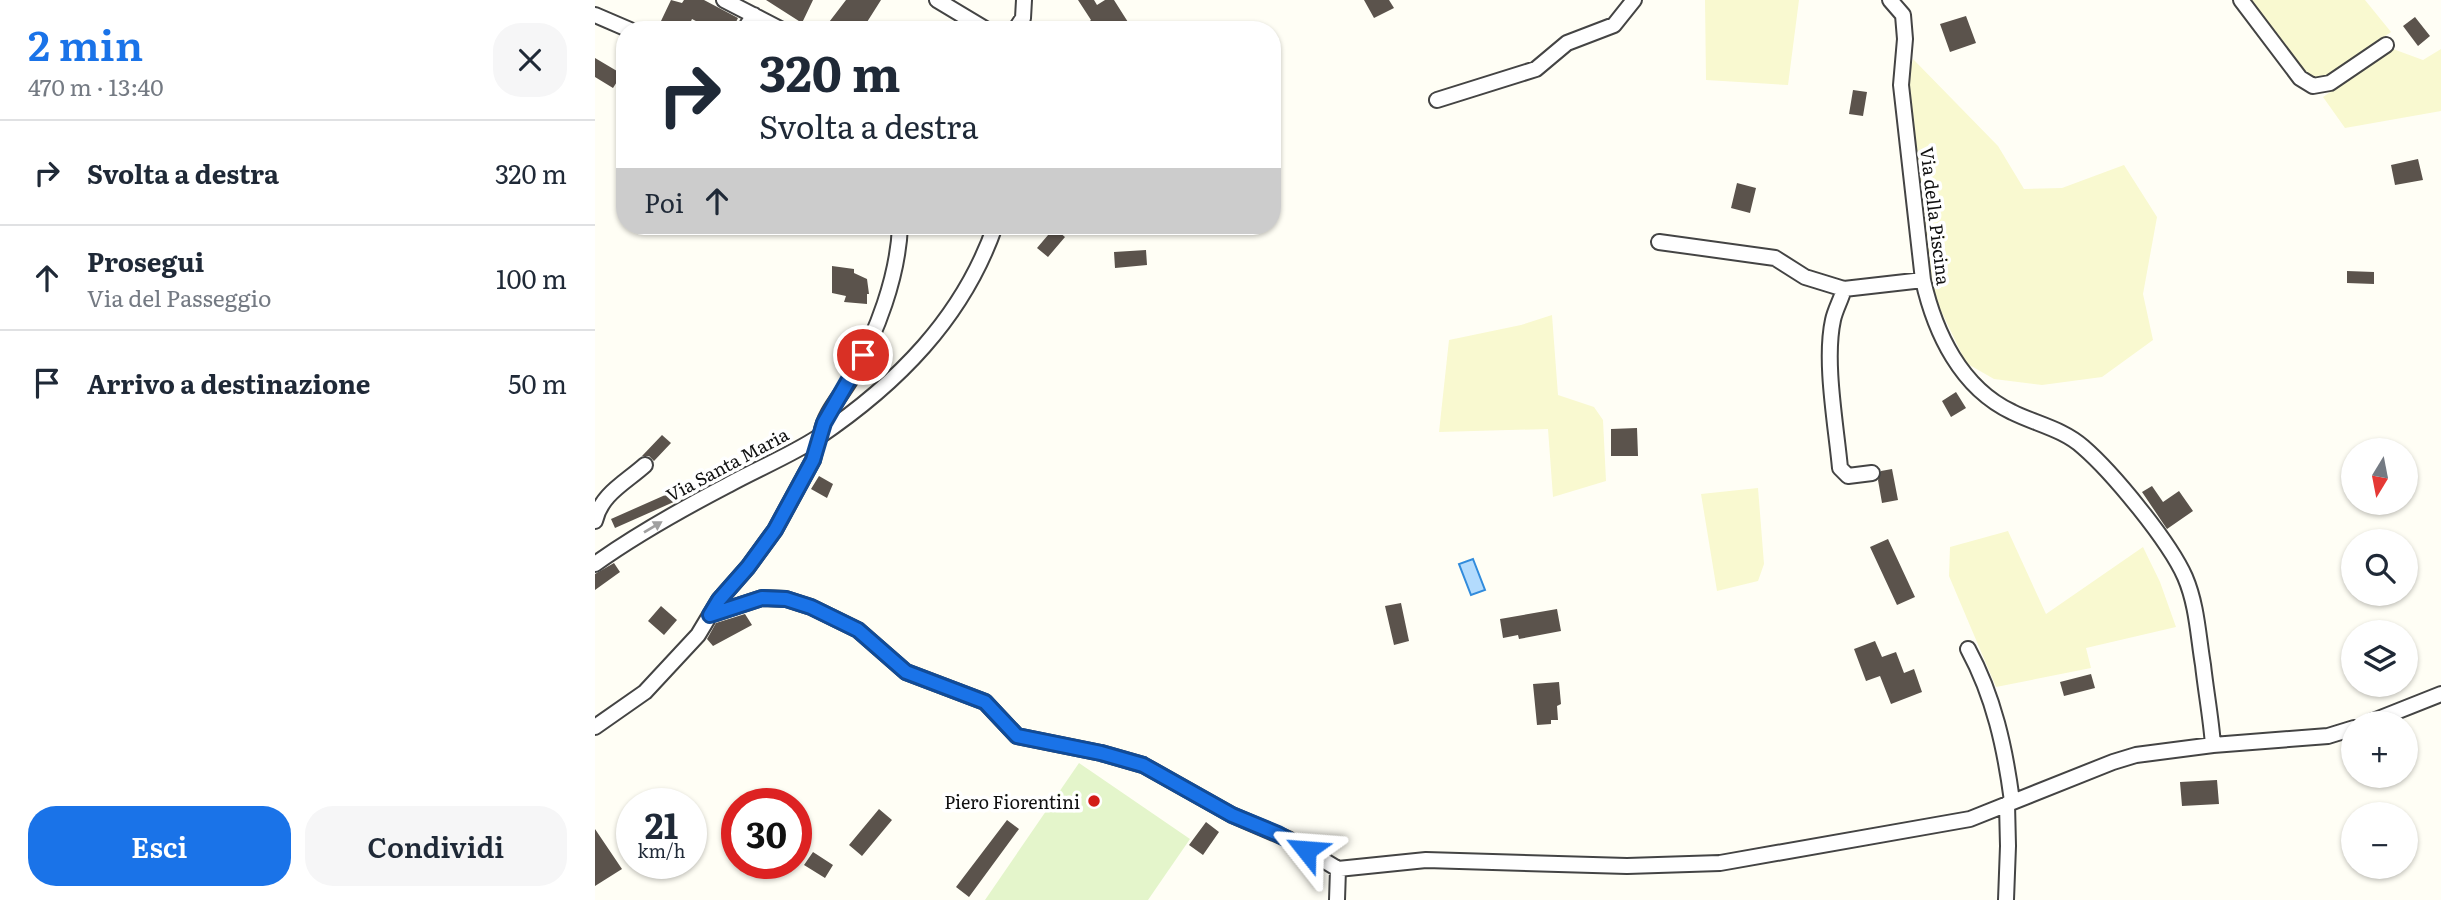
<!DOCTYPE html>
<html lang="it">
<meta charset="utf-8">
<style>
:root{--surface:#fff;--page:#f6f6f7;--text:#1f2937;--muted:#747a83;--line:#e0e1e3;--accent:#1a73e8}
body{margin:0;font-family:Literata,serif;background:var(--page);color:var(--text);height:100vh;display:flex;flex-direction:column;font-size:26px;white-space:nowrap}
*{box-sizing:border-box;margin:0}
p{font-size:23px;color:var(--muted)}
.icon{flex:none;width:38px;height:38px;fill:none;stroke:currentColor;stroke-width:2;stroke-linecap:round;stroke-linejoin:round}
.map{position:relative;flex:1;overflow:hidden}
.drawer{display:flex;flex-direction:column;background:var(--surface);width:595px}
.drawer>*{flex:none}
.guide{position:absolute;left:21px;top:21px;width:665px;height:214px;border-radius:28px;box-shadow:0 2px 5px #0004;background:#fff;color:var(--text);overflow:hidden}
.needle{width:46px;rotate:190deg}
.controls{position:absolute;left:1746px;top:438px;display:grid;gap:14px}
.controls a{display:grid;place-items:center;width:77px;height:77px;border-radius:50%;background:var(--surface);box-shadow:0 2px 5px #0004;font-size:35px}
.speed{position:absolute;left:21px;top:788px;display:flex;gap:14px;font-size:35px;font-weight:700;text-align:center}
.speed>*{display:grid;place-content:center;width:91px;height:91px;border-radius:50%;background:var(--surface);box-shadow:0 2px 5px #0004;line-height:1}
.speed small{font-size:18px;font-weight:400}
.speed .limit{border:10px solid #d22;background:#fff;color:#111}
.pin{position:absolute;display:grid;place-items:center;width:60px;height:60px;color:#fff;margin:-30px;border:4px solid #fff;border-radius:50%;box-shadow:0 2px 7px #0007}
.me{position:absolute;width:77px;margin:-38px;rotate:298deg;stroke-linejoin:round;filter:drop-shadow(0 0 5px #0008)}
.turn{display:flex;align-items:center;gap:24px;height:147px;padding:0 28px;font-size:32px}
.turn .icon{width:91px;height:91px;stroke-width:2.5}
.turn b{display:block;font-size:49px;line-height:60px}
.then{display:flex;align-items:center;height:66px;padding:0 28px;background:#0003;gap:14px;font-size:26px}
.round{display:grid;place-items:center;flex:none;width:74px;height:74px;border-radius:28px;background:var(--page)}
.head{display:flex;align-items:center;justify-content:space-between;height:119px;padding:0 28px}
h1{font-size:42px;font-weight:600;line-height:52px;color:var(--accent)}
.cta{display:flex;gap:14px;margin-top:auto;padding:14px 28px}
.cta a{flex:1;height:80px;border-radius:28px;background:var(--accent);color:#fff;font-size:28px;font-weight:600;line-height:80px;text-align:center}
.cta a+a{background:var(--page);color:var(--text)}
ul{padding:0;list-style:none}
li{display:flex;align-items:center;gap:21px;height:105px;padding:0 28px;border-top:2px solid var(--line)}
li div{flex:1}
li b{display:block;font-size:26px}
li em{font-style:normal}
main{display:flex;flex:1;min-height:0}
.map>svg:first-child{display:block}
.farmland{fill:#f9f9d0}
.pitch{fill:#e4f5cb}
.water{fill:#b3dbfd;stroke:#318bdc;stroke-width:2}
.building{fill:#5b534c}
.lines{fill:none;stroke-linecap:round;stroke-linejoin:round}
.minor-casing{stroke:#444;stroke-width:18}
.minor{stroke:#fff;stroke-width:14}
.oneway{fill:#a0a0a0}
.route-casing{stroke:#114b97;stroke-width:18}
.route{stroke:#1a73e8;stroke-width:12}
.poi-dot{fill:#d21d17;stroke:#fff;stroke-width:2.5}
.labels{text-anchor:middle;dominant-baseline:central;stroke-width:7;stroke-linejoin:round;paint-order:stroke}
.street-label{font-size:18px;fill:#111;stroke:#fff}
.poi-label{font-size:18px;fill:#111;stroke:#fff;text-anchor:end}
</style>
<main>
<section class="drawer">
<div class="head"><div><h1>2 min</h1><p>470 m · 13:40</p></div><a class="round"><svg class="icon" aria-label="close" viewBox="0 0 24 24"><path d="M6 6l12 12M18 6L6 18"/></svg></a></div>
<ul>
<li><svg class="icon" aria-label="right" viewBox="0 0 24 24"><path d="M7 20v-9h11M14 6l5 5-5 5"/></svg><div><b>Svolta a destra</b></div><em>320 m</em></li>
<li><svg class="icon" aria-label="ahead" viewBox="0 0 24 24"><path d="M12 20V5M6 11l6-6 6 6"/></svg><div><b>Prosegui</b><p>Via del Passeggio</p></div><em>100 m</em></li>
<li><svg class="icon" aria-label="arrive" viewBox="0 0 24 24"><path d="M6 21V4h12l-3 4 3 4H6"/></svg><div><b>Arrivo a destinazione</b></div><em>50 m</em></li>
</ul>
<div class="cta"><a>Esci</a><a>Condividi</a></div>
</section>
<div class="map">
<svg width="1846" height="900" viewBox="0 0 1846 900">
<rect width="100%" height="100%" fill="#fffef5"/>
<path class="farmland" d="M1110,0H1204L1193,85L1111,80Z
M1653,0H1770L1796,32L1728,80L1710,77Z
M1798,49L1828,60L1846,49V111L1750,128L1728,97Z
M1318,59L1403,146L1429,189L1467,188L1529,165L1562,217L1548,294L1558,340L1507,377L1447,385L1399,379L1371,363L1339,296L1312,84Z
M957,315L963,395L999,407L1008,420L1011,481L958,497L953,429L844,432L854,340L926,325Z
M1163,488L1169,564L1163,581L1122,591L1106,494Z
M1413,531L1451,614L1548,547L1565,582L1581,627L1491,648L1496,668L1401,687L1354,576L1355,547Z"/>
<path class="pitch" d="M484,763L595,839L553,900H390Z"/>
<path class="water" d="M878,559L890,590L876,595L864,564Z"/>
<path class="building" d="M76,0L87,3L89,0H109L143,18L137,30H118L97,19L92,30H82L66,21Z
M171,0H218L207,23Z
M251,0H286L267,30H228Z
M483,0H499L502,5L510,0H519L538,30H485L496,20Z
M769,0H794L799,8L779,18Z
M1371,16L1381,43L1355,52L1345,24Z
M1820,17L1835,36L1823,46L1808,26Z
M0,58L27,74L18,88L0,77Z
M1258,90L1272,92L1268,116L1254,114Z
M1823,159L1828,180L1800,185L1796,165Z
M1142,183L1161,188L1155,213L1136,208Z
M459,228L470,237L453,257L442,248Z
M551,250L552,265L520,268L519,252Z
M237,266L259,269V273L272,279L274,294H272V304L249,302L251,296L237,293Z
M1752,271L1779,272V284L1752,283Z
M1361,392L1371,408L1356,417L1347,401Z
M1042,428L1043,456H1016V429Z
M67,435L76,443L59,461L54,456H47Z
M1297,469L1303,500L1287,503L1283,480L1286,471Z
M224,476L238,484L232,498L216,489Z
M1557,486L1568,502L1584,491L1598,511L1572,529L1547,492Z
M86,488L90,497L20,528L16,519Z
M1293,539L1320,597L1302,605L1275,547Z
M19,563L25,572L0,590V574Z
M806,603L814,641L799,645L790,606Z
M66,606L82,620L69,635L53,621Z
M962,609L966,631L924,639L923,635L908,638L905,619Z
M150,614L157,625L118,646L112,639L121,623Z
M1280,641L1287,657L1301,652L1309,673L1319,669L1327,692L1296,704L1285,676L1271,681L1259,649Z
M1496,674L1500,688L1469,696L1465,682Z
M964,682L966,704L962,706L963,720H956V724L942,725L938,684Z
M1622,780L1624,804L1587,806L1585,782Z
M284,809L297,820L267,856L254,845Z
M412,820L424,829L374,897L361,887Z
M611,822L624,832L608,855L594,845Z
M0,829L27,869L0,886Z
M218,852L238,865L230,878L209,865Z"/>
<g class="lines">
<defs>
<path id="minor" d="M129,0L187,30
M342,0L392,30
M1295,0L1308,15L1310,39L1306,85L1328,280C1340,333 1366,388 1417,412C1441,424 1468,429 1488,447C1518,473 1574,541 1590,577C1602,605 1603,635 1608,665C1611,692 1616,718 1618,745
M1646,0L1705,78L1718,86L1735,83L1791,45
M0,15L35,30
M149,30L159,15
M420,30L428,18L429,0
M842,100L941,69L972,43L1019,25L1039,0
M1064,242L1180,258L1210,277L1249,289L1328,280
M1249,289C1246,300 1240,310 1238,320C1229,361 1241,425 1245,468L1253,476L1277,473
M226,434C229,413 247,395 257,377C282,332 303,277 305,226
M0,521C6,494 30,483 50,465
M0,564C42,534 87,509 133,485C162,469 194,456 222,438C302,384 368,318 400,226
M115,615L167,598L191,599L216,607L263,630L311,672L390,702L422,736L506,753L548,765L637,815L693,839L743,869L831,860L1032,866L1125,863L1375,819L1518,762L1541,755L1618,745L1733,736L1759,728
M1373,649C1399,697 1410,748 1417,801
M1773,723L1846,694
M0,727L50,692L103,635L124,600L153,567L180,530L218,460L223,437
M742,900L743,869
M1411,900L1413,846L1412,804"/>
</defs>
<use href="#minor" class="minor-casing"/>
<use href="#minor" class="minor"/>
</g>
<defs><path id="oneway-solid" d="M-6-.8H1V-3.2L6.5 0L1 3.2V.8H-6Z" transform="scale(1.75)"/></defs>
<use class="oneway" href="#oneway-solid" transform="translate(58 527) rotate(-31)"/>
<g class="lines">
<defs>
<path id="route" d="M268,355L229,423L218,460L180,530L153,567L124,600L115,615L167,598L191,599L216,607L263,630L311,672L390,702L422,736L506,753L548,765L637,815L683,834L711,850"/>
</defs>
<use href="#route" class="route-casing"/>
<use href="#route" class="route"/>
</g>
<circle class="poi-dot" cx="499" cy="801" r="7"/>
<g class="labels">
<g class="street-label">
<text transform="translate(1341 216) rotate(83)">Via della Piscina</text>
<text transform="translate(132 464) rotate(-28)">Via Santa Maria</text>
</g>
<g class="poi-label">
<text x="485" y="801">Piero Fiorentini</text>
</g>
</g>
</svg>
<div class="controls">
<a><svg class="needle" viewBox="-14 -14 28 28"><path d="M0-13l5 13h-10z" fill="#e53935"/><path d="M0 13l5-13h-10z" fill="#747a83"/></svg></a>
<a><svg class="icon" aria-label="search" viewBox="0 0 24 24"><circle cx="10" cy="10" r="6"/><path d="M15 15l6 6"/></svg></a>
<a><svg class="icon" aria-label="layers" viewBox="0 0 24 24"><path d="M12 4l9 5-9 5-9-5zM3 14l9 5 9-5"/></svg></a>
<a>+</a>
<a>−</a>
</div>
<div class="speed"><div>21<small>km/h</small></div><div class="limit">30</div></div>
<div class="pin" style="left:268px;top:355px;background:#d93025"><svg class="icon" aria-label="arrive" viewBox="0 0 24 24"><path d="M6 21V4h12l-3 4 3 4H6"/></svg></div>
<svg class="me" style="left:711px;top:850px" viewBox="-20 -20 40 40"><path d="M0-17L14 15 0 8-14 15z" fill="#1a73e8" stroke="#fff" stroke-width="4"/></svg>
<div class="guide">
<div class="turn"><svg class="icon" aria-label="right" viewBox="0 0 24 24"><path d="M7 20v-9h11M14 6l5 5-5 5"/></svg><div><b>320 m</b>Svolta a destra</div></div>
<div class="then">Poi<svg class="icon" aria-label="ahead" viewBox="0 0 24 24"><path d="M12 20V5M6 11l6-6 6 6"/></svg></div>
</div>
</div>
</main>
